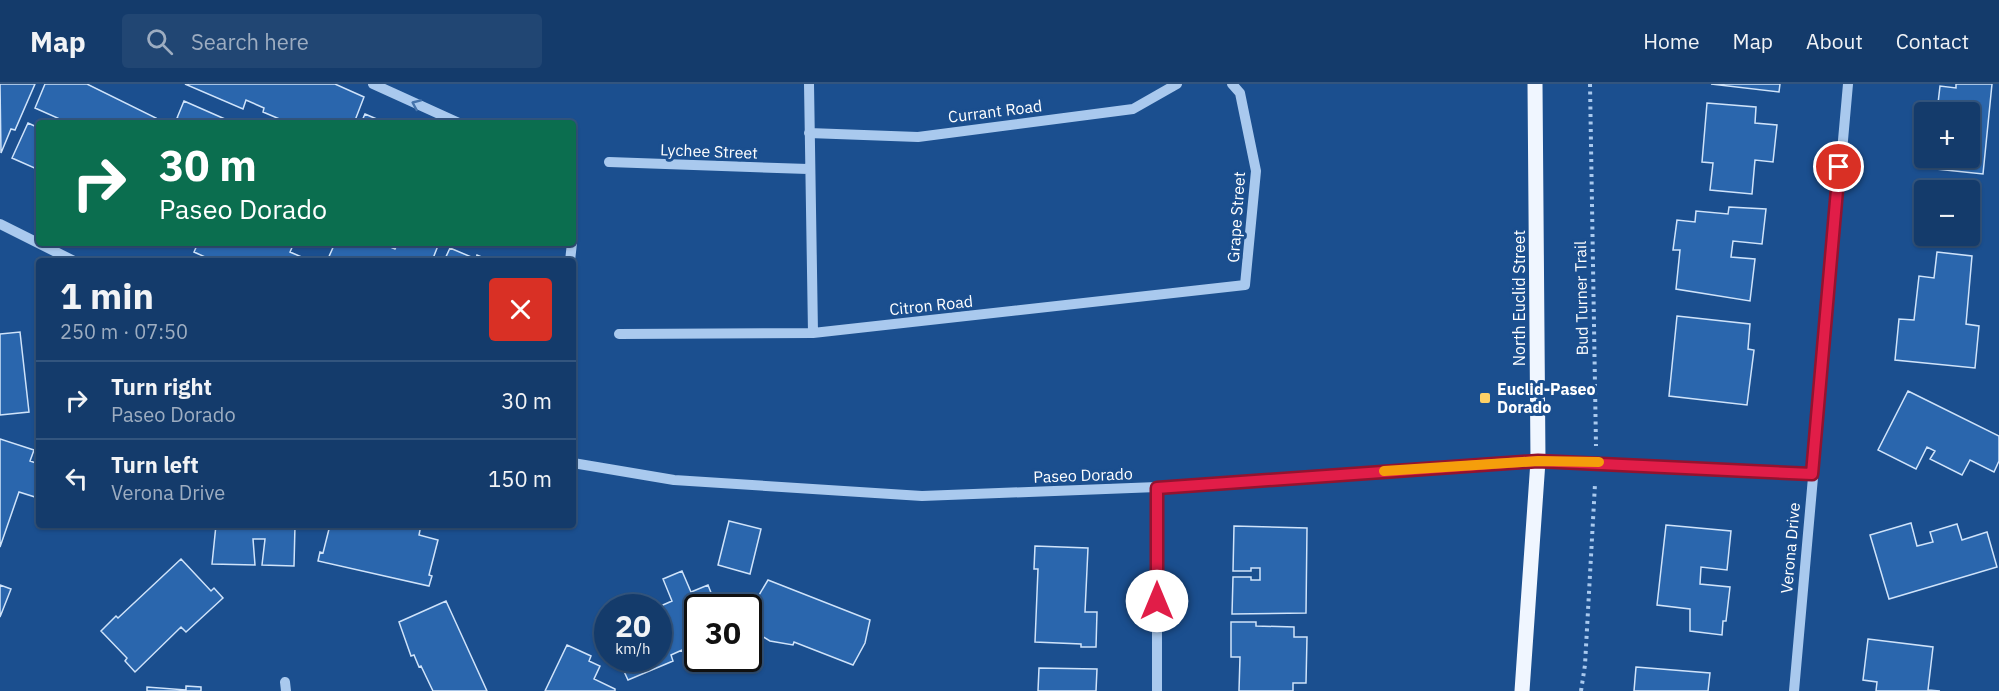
<!DOCTYPE html>
<meta charset="utf-8">
<style>
:root{--surface:#143b6b;--page:#214673;--text:#f1f3f6;--muted:#9dadc1;--line:#33557e}
body{margin:0;font-family:"IBM Plex Sans",sans-serif;background:var(--page);color:var(--text);height:100vh;display:flex;flex-direction:column;font-size:22px;white-space:nowrap}
*{box-sizing:border-box;margin:0}
p{font-size:20px;color:var(--muted)}
.icon{flex:none;width:33px;height:33px;fill:none;stroke:currentColor;stroke-width:2;stroke-linecap:round;stroke-linejoin:round}
.map{position:relative;flex:1;overflow:hidden}
.details{position:absolute;left:36px;top:174px;width:540px;height:270px;display:flex;flex-direction:column;background:var(--surface);border-radius:6px;box-shadow:0 2px 4px #0004,0 0 0 2px var(--line)}
.details>*{flex:none}
.banner{position:absolute;left:36px;top:36px;width:540px;height:126px;border-radius:6px;box-shadow:0 2px 4px #0004,0 0 0 2px var(--line);background:#0b6e4f;color:#fff;overflow:hidden}
.tools{position:absolute;left:1914px;top:18px;display:grid;gap:12px}
.tools a{display:grid;place-items:center;width:66px;height:66px;border-radius:6px;background:var(--surface);box-shadow:0 2px 4px #0004,0 0 0 2px var(--line);font-size:30px}
.speed{position:absolute;left:594px;top:510px;display:flex;gap:12px;font-size:30px;font-weight:700;text-align:center}
.speed>*{display:grid;place-content:center;width:78px;height:78px;border-radius:50%;background:var(--surface);box-shadow:0 2px 4px #0004,0 0 0 2px var(--line);line-height:1}
.speed small{font-size:15px;font-weight:400}
.speed .limit{border:3px solid #111;border-radius:9px;background:#fff;color:#111}
.pin{position:absolute;display:grid;place-items:center;width:51px;height:51px;color:#fff;margin:-26px;border:3px solid #fff;border-radius:50%;box-shadow:0 2px 6px #0007}
.me{position:absolute;width:66px;margin:-33px;rotate:0deg;stroke-linejoin:round;filter:drop-shadow(0 0 4px #0008)}
.turn{display:flex;align-items:center;gap:21px;height:126px;padding:0 24px;font-size:27px}
.turn .icon{width:78px;height:78px;stroke-width:2.5}
.turn b{display:block;font-size:42px;line-height:51px}
.round{display:grid;place-items:center;flex:none;width:63px;height:63px;border-radius:6px;background:var(--page)}
.overview{display:flex;align-items:center;justify-content:space-between;height:102px;padding:0 24px}
h1{font-size:36px;font-weight:700;line-height:45px}
ul{padding:0;list-style:none}
li{display:flex;align-items:center;gap:18px;height:78px;padding:0 24px;border-top:2px solid var(--line)}
li div{flex:1}
li b{display:block;font-size:22px}
li em{font-style:normal}
header{display:flex;align-items:center;gap:36px;box-sizing:border-box;height:84px;padding:0 30px;background:var(--surface);border-bottom:2px solid var(--line)}
header strong{font-size:28px}
nav{display:flex;gap:33px;margin-inline-start:auto;font-size:21px}
.search{width:420px;height:54px;background:var(--page);display:flex;align-items:center;gap:15px;box-sizing:border-box;padding:0 21px;border-radius:6px;color:var(--muted);font-size:22px}
.map>svg:first-child{display:block}
.building{fill:#2a66ad;stroke:#cfe3fa;stroke-width:1.5}
.lines{fill:none;stroke-linecap:round;stroke-linejoin:round}
.path{stroke:#a9c9ee;stroke-width:4;stroke-dasharray:3 4.5;stroke-linecap:butt}
.minor{stroke:#a9c9ee;stroke-width:10}
.major{stroke:#f0f6ff;stroke-width:15}
.oneway{stroke:#4674ac}
.route-casing{stroke:#92132f;stroke-width:15}
.route{stroke:#e11d48;stroke-width:10}
.slow{stroke:#f59e0b;stroke-width:10}
.poi-dot{fill:#ffd166;stroke:#1b4f8f;stroke-width:2}
.labels{text-anchor:middle;dominant-baseline:central;stroke-width:6;stroke-linejoin:round;paint-order:stroke}
.street-label{font-size:16px;fill:#fff;stroke:#1b4f8f}
.poi-label{font-size:16px;font-weight:bold;fill:#fff;stroke:#1b4f8f;text-anchor:start}
</style>
<header>
<strong>Map</strong>
<div class="search"><svg class="icon" aria-label="search" viewBox="0 0 24 24"><circle cx="10" cy="10" r="6"/><path d="M15 15l6 6"/></svg>Search here</div>
<nav><a>Home</a><a>Map</a><a>About</a><a>Contact</a></nav>
</header>
<div class="map">
<svg width="1999" height="607" viewBox="0 0 1999 607">
<rect width="100%" height="100%" fill="#1b4f8f"/>
<path class="building" d="M0,0H35L15,46L11,45L1,69Z
M45,0H87L156,34L153,39H58L60,35L35,24Z
M185,0H335L364,13L354,39H289L263,28L264,24L246,16L243,25Z
M1711,0H1780L1779,8Z
M1956,0H1992L1983,90L1917,83L1921,46L1924,47V74H1970V28H1937L1940,2L1956,4Z
M184,17L234,39H189L177,34Z
M1707,19L1756,23L1755,39L1777,41L1773,78L1755,76L1752,110L1710,106L1713,79L1702,78Z
M365,30L386,39H361Z
M28,39L39,44V89L37,85L12,74Z
M1729,123L1766,125L1762,160L1733,157L1731,173L1755,175L1750,217L1676,205L1680,166H1673L1677,136L1695,138L1696,127L1728,130Z
M198,159H294L290,168L311,177H214L194,168Z
M335,159H381L395,165L398,159H439L432,177H327Z
M450,164L476,175L477,171L491,177H444Z
M1937,168L1972,172L1966,240L1979,242L1975,284L1895,276L1899,235L1914,236L1919,192L1934,194Z
M1677,232L1750,240L1748,265L1754,266L1747,321L1669,312Z
M20,248L29,328L0,331V250Z
M1908,307L1999,352V377L1994,388L1970,376L1962,391L1930,375L1935,367L1927,363L1916,385L1878,366Z
M0,355L34,366L30,377L39,380V401L35,413L19,408L0,463Z
M729,437L761,445L750,490L718,481Z
M1911,439L1917,462L1933,458L1930,448L1957,440L1962,456L1987,448L1997,483L1889,515L1870,451Z
M216,441H295L294,482L262,481L265,455H253L255,481L212,480Z
M330,441H421L419,451L438,456L429,491L432,492L429,502L318,477L320,468L323,469Z
M1666,441L1731,447L1727,486L1701,483L1700,500L1730,503L1726,537H1723L1722,551L1690,547V525L1657,521Z
M1234,442L1307,444L1306,529L1232,530L1233,493H1251V496H1260V484H1251V487H1233Z
M1035,462L1088,464L1085,528H1097L1096,563H1081V560L1035,558L1038,485H1034Z
M181,475L211,507L214,504L223,514L186,548L181,543L135,588L125,577L127,574L101,547L116,532L118,534Z
M682,487L691,508L708,501L717,524H698V574H705L689,581L682,566L671,571L673,577L628,596L622,583L625,582L623,574H658V524H656L672,517L663,495Z
M768,496L870,536L865,559L853,581L794,558L793,561L770,557L749,544L756,516Z
M0,501L11,505L0,533Z
M446,517L487,607H433L421,582L419,583L414,571L411,572L399,538Z
M1231,538H1256V542L1294,543V553H1307L1306,599H1293V607H1239L1240,573H1231Z
M1868,555L1933,563L1928,606L1940,607H1876L1877,598L1863,596Z
M567,561L591,572L589,577L600,582L594,595L615,605V607H545Z
M1636,583L1710,589L1708,607H1634Z
M1039,584L1097,585L1096,607H1038Z
M186,602L201,603V607H147V603L186,606Z"/>
<g class="lines">
<path class="path" d="M1590,0L1596,362
M1581,607L1585,581L1595,400"/>
<path class="minor" d="M373,0L459,39
M809,0L813,249
M809,49L918,53L1133,25L1177,0
M609,78L808,85
M573,134V140
M0,140L74,177
M570,177L572,159
M619,250L813,249L1245,201L1256,87L1240,9L1232,0
M573,379L674,396L922,412L1157,403L1538,377L1812,390
M285,598L286,607
M1157,607V403
M1794,607L1848,0"/>
<path class="major" d="M1522,607L1538,377L1535,0"/>
</g>
<defs><path id="oneway-chevron" d="M-2-3.5L2.5 0L-2 3.5" fill="none" stroke-width="1.6" stroke-linecap="round" stroke-linejoin="round" transform="scale(1.5)"/></defs>
<use class="oneway" href="#oneway-chevron" transform="translate(416 20) rotate(-156)"/>
<g class="lines">
<defs>
<path id="route" d="M1157,517V404L1538,377L1812,390L1839,83"/>
</defs>
<use href="#route" class="route-casing"/>
<use href="#route" class="route"/>
<path class="slow" d="M1384,387L1538,377L1599,378"/>
</g>
<rect class="poi-dot" x="1479" y="308" width="12" height="12" rx="3"/>
<g class="labels">
<g class="street-label">
<text transform="translate(995 27) rotate(-7)">Currant Road</text>
<text transform="translate(709 67) rotate(2)">Lychee Street</text>
<text transform="translate(1236 133) rotate(-86)">Grape Street</text>
<text transform="translate(1519 214) rotate(-90)">North Euclid Street</text>
<text transform="translate(1581 214) rotate(-91)">Bud Turner Trail</text>
<text transform="translate(931 221) rotate(-6)">Citron Road</text>
<text transform="translate(1083 391) rotate(-2)">Paseo Dorado</text>
<text transform="translate(1790 464) rotate(-85)">Verona Drive</text>
</g>
<g class="poi-label">
<text x="1497" y="305">Euclid-Paseo<tspan x="1497" dy="18">Dorado</tspan></text>
</g>
</g>
</svg>
<div class="tools">
<a>+</a>
<a>−</a>
</div>
<div class="speed"><div>20<small>km/h</small></div><div class="limit">30</div></div>
<div class="pin" style="left:1839px;top:83px;background:#d93025"><svg class="icon" aria-label="arrive" viewBox="0 0 24 24"><path d="M6 21V4h12l-3 4 3 4H6"/></svg></div>
<svg class="me" style="left:1157px;top:517px" viewBox="-20 -20 40 40"><circle r="19" fill="#fff"/><path d="M0-13L10 11 0 6-10 11z" fill="#e11d48"/></svg>
<div class="banner">
<div class="turn"><svg class="icon" aria-label="right" viewBox="0 0 24 24"><path d="M7 20v-9h11M14 6l5 5-5 5"/></svg><div><b>30 m</b>Paseo Dorado</div></div>
</div>
<section class="details">
<div class="overview"><div><h1>1 min</h1><p>250 m · 07:50</p></div><a class="round" style="background:#d93025;color:#fff"><svg class="icon" aria-label="close" viewBox="0 0 24 24"><path d="M6 6l12 12M18 6L6 18"/></svg></a></div>
<ul>
<li><svg class="icon" aria-label="right" viewBox="0 0 24 24"><path d="M7 20v-9h11M14 6l5 5-5 5"/></svg><div><b>Turn right</b><p>Paseo Dorado</p></div><em>30 m</em></li>
<li><svg class="icon" aria-label="left" viewBox="0 0 24 24"><path d="M17 20v-9H6M10 6l-5 5 5 5"/></svg><div><b>Turn left</b><p>Verona Drive</p></div><em>150 m</em></li>
</ul>
</section>
</div>
